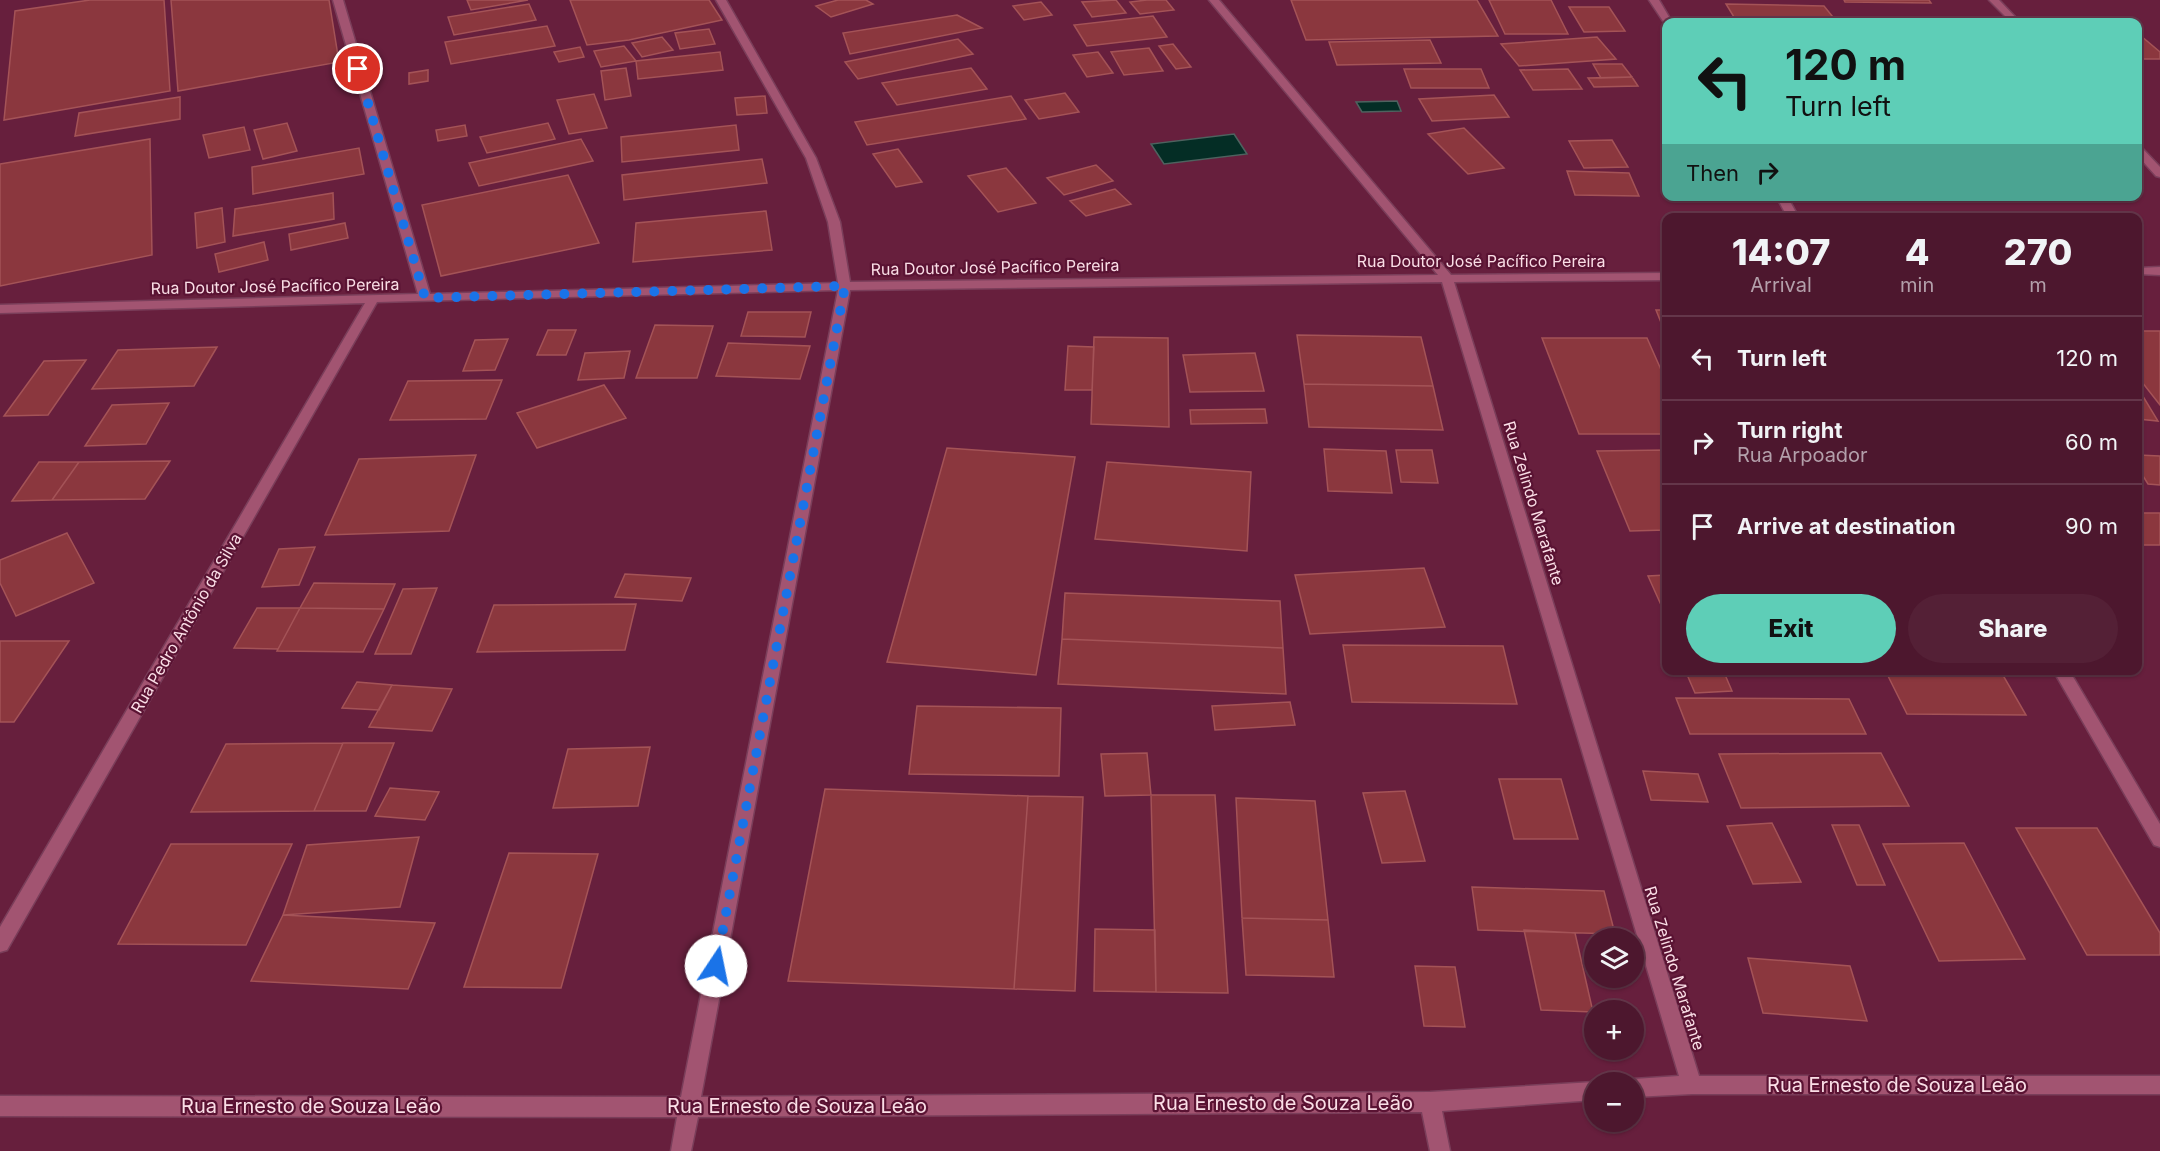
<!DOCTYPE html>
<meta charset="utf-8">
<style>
:root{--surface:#4d172e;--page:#542036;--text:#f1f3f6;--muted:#b39faa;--line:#64364a;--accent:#5eceb7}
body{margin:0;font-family:Inter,sans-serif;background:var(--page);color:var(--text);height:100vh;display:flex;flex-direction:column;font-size:22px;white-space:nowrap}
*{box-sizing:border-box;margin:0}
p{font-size:20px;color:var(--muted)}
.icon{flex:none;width:33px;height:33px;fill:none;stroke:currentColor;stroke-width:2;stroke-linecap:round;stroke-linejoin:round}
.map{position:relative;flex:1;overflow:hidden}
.panel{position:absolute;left:1662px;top:213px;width:480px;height:462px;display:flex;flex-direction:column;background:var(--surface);border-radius:12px;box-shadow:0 2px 4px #0004,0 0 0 2px var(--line)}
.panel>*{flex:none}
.banner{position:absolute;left:1662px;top:18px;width:480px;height:183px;border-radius:12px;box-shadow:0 2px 4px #0004,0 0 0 2px var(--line);background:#5eceb7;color:#111;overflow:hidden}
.tools{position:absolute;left:1584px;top:928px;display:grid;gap:12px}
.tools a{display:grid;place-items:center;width:60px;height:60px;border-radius:50%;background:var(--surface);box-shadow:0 2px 4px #0004,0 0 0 2px var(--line);font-size:30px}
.pin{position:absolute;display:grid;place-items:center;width:51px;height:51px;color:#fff;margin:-26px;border:3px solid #fff;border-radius:50%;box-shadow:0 2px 6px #0007}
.me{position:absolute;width:66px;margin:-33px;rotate:11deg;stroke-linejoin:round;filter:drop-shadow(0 0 4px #0008)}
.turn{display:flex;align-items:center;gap:21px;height:126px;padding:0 24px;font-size:27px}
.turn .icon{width:78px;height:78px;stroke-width:2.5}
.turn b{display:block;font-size:42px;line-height:51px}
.then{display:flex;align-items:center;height:57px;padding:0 24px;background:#0003;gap:12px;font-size:22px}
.eta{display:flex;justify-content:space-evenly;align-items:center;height:102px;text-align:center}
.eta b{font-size:36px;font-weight:800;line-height:42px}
.primary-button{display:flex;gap:12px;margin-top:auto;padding:12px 24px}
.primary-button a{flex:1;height:69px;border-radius:36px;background:var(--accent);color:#111;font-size:24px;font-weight:800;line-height:69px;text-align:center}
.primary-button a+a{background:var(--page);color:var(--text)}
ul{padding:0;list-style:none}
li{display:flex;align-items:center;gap:18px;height:84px;padding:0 24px;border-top:2px solid var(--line)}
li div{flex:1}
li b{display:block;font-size:22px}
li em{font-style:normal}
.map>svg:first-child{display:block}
.water{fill:#042d25;stroke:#4e625f;stroke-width:1.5}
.building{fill:#8b373e;stroke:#a45357;stroke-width:1.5}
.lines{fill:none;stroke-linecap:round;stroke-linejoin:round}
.minor-casing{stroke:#7a3e5a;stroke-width:3}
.minor{fill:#a25471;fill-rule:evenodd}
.route{stroke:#1a73e8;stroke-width:10;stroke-dasharray:0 18}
.labels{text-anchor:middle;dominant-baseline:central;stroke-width:4.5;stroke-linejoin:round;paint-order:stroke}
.street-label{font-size:16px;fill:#fadee6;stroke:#5a1333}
.near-street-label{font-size:20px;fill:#fadee6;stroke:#5a1333}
</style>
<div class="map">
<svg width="2160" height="1151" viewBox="0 0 2160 1151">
<rect width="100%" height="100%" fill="#671f3d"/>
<path class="water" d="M1397,101L1401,111L1362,112L1356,102Z
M1234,134L1247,154L1164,164L1151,144Z"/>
<path class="building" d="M90,0H164L170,91L4,120L15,11Z
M171,0H329L339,62L178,91Z
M467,0H528L471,10Z
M570,0H709L722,20L629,40L587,45Z
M838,0H866L873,4L831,17L816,6Z
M1116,0L1126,13L1092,17L1082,2Z
M1147,0H1166L1174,10L1140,14L1130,2Z
M1291,0H1477L1498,36L1306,40Z
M1489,0H1551L1568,34H1505Z
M1844,0H1929L1931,3L1845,2Z
M1041,2L1052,15L1024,20L1013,6Z
M529,4L536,20L454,35L448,17Z
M1726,4L1824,6L1837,22H1737Z
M1569,7H1609L1625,31L1584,32Z
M957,15L982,28L850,54L843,33Z
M1153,16L1167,37L1087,46L1074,25Z
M547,26L555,46L451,64L445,42Z
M709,29L715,44L680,49L675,33Z
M2138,36H2141L2160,52V59H2138Z
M662,37L673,50L642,57L632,43Z
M1597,37L1616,59L1519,66L1501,44Z
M958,39L973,54L858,79L845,62Z
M1430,40L1441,63L1337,65L1329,42Z
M1173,44L1191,67L1176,69L1159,46Z
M624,46L636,61L601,67L594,51Z
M580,47L584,57L559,62L554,52Z
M1149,48L1163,71L1124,75L1111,52Z
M720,52L723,70L638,79L636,61Z
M1098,52L1113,73L1087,77L1073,55Z
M1593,64H1622L1632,77L1601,78Z
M626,68L631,96L605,100L601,71Z
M971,68L987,89L897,105L882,83Z
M1404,69H1481L1489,88H1411Z
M1568,69L1582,89L1533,90L1520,70Z
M428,70V81L409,84V73Z
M1632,77L1638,86L1594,87L1588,78Z
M1065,93L1079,112L1039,119L1025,100Z
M594,94L607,128L569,134L557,100Z
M1494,95L1509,117L1432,121L1419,99Z
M765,96L767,113L737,115L735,98Z
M1011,96L1026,119L867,145L855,122Z
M180,97V119L75,136L79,113Z
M287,123L297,151L263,159L254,130Z
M548,123L555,139L487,153L480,137Z
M465,125L467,136L438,141L436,130Z
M736,125L739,150L622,162L621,137Z
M244,127L250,150L209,158L203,135Z
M1464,128L1504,168L1468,174L1428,134Z
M150,139L152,255L0,286V164Z
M581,139L593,161L479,186L469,163Z
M1612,140L1628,167L1584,168L1569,141Z
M359,148L364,174L253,194L252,167Z
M898,149L922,182L896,187L873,154Z
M762,159L767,183L624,200L622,175Z
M1096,165L1113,181L1064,195L1047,178Z
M1006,168L1036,203L998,212L968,176Z
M1567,171L1629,173L1639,196L1575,195Z
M568,175L599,243L441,276L422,205Z
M1115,189L1131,204L1086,216L1070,201Z
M333,193L334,219L233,236L235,209Z
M1954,196H1990L1992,200H1958Z
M222,208L225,242L197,248L195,213Z
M766,211L772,250L633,262L636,223Z
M345,223L348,238L291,250L289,234Z
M264,242L268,260L219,272L215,254Z
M1656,310H1666V335Z
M748,312H811L805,337L741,336Z
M655,325L713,326L697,378H636Z
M548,330H576L566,355H537Z
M2138,331H2160V405L2138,377Z
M1297,335L1421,337L1433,386L1304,384Z
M1094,337L1168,338L1169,427L1091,424Z
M1542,338H1647L1666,381V434H1579Z
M508,339L495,370L463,371L475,340Z
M728,343L810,346L800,379L716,376Z
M1068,346L1094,347L1092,390H1065Z
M217,347L194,386L92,389L118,350Z
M630,351L624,378L578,380L585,353Z
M1255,353L1264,391L1190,392L1183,355Z
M86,360L48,415L4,416L44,361Z
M502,380L486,419L390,420L408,381Z
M1304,384L1433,386L1443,430L1309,427Z
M604,385L626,418L537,448L517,413Z
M2138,393H2141L2158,421L2138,419Z
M169,403L146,444L85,446L112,405Z
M1265,409L1267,423L1191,424L1190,410Z
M947,448L1075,457L1036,675L887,662Z
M1324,449L1386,451L1392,493L1328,491Z
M1396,450H1432L1438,483L1401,482Z
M1666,450V530L1630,531L1597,451Z
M476,455L449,531L325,535L359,459Z
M2138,455L2160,456V485L2148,484L2138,468Z
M170,461L145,499L52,500L79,462Z
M39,462H79L52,500L12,501Z
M1107,462L1251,472L1247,551L1095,539Z
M2138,513H2160V545H2141L2138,542Z
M67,533L94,583L16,616L0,583V560Z
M315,547L299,585L262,587L279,549Z
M1424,568L1445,627L1310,634L1295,575Z
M625,574L691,578L682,601L615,597Z
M1666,575V616L1648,576Z
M314,583L395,584L384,609L300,608Z
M437,588L411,654H375L403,589Z
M1065,593L1280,601L1283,648L1062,639Z
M636,604L625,650L477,652L494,605Z
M257,608H300L278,649L234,648Z
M300,608L384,609L363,652L277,651Z
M1062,639L1283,648L1286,694L1058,684Z
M0,641H69L14,722H0Z
M1343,645L1503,646L1517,704L1352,702Z
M1685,670H1723L1732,691L1695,693Z
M1885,670H2000L2026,715L1907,714Z
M357,682L392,685L379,710L342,708Z
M392,685L452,689L432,731L369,727Z
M1676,698L1849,699L1866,734H1690Z
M1290,702L1295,725L1215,730L1212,706Z
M917,706L1061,708L1059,776L909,774Z
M343,743H394L366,811H314Z
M343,743L314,811L191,812L226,744Z
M650,747L638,806L553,808L568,749Z
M1147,753L1151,795L1105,796L1101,754Z
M1881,753L1909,806L1741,808L1719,754Z
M1643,771L1698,774L1708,802L1651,800Z
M1499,779H1561L1578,839H1514Z
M390,788L439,792L425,820L375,816Z
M825,789L1028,796L1014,989L788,981Z
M1405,791L1425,861L1382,863L1363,793Z
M1151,795H1215L1228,993L1156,992Z
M1028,796L1083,797L1075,991L1014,989Z
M1236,798L1315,801L1328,920L1242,918Z
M1772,823L1801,882L1753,884L1727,826Z
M1832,825H1859L1885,885H1857Z
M2016,828H2097L2160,933V955H2087Z
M419,837L400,907L283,915L307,845Z
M1964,843L2025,959L1939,961L1883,844Z
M171,844H292L246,945L118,944Z
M509,853L598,854L561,988L464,987Z
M1472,887L1604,891L1615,934L1478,930Z
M283,915L435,923L408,989L251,981Z
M1242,918L1328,920L1334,977L1246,975Z
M1095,929L1155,930L1156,992L1094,991Z
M1524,930L1575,933L1593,1012L1541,1010Z
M1748,958L1850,966L1867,1021L1763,1013Z
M1415,966L1455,967L1465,1027L1424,1026Z"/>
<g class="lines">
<defs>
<path id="minor" d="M333,0H343L430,294L838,283L828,222L806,158L716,0H726L816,158L840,222L850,282L1438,275L1209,0H1219L1451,275L1666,273V280L1454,282L1699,1076H2160V1094H1692L1634,1097V1083L1627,1081L1634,1079L1679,1076L1442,282L850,290L701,1097L1430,1092L1594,1082L1598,1083H1594V1100L1442,1111L1450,1151H1430L1422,1112L698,1117L691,1151H671L677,1117L0,1116V1096L681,1097L838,290L377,302L7,950L0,952V927L365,303L0,313V305L418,294Z
M1649,0H1659L1672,22L1665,24Z
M1989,0H1999L2020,22H2011Z
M2138,147L2142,148L2160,167V177L2156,176L2138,156Z
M1776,196H1787L1799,218H1788Z
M2160,267V275L2138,274V268Z
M2053,670H2069L2160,824V847L2154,845Z"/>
</defs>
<use href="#minor" class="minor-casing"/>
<use href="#minor" class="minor"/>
</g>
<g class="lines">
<path class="route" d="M358,69L425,298L845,286L716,966"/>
</g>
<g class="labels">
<g class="street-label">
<text x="1481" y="261">Rua Doutor José Pacífico Pereira</text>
<text transform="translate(995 267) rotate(-1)">Rua Doutor José Pacífico Pereira</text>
<text transform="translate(275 286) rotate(-1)">Rua Doutor José Pacífico Pereira</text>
<text transform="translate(1534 503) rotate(73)">Rua Zelindo Marafante</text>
<text transform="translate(186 623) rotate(-60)">Rua Pedro Antônio da Silva</text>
<text transform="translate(1675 968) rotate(73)">Rua Zelindo Marafante</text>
</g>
<g class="near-street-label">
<text x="1897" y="1085">Rua Ernesto de Souza Leão</text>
<text x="1283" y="1103">Rua Ernesto de Souza Leão</text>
<text x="311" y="1106">Rua Ernesto de Souza Leão</text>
<text x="797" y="1106">Rua Ernesto de Souza Leão</text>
</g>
</g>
</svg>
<div class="tools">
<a><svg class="icon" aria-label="layers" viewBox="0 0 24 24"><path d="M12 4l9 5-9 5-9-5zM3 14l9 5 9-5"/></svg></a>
<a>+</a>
<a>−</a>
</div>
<div class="pin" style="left:358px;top:69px;background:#d93025"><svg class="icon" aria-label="arrive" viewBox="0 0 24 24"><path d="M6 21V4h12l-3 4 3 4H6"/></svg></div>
<svg class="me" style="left:716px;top:966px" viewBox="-20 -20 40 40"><circle r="19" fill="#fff"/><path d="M0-13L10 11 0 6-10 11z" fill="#1a73e8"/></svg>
<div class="banner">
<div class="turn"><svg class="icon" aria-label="left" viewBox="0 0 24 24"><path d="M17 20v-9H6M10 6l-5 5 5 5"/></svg><div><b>120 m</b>Turn left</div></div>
<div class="then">Then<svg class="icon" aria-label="right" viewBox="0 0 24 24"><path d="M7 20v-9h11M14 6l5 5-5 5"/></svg></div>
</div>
<section class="panel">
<div class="eta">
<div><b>14:07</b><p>Arrival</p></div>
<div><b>4</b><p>min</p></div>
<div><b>270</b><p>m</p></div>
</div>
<ul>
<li><svg class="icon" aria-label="left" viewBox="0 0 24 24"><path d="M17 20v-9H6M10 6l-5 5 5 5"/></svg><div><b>Turn left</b></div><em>120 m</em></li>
<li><svg class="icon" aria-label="right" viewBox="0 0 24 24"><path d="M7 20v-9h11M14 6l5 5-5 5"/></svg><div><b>Turn right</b><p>Rua Arpoador</p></div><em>60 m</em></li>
<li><svg class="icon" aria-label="arrive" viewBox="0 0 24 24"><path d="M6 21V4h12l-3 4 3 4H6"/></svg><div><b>Arrive at destination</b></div><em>90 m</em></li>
</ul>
<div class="primary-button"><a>Exit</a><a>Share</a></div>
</section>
</div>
